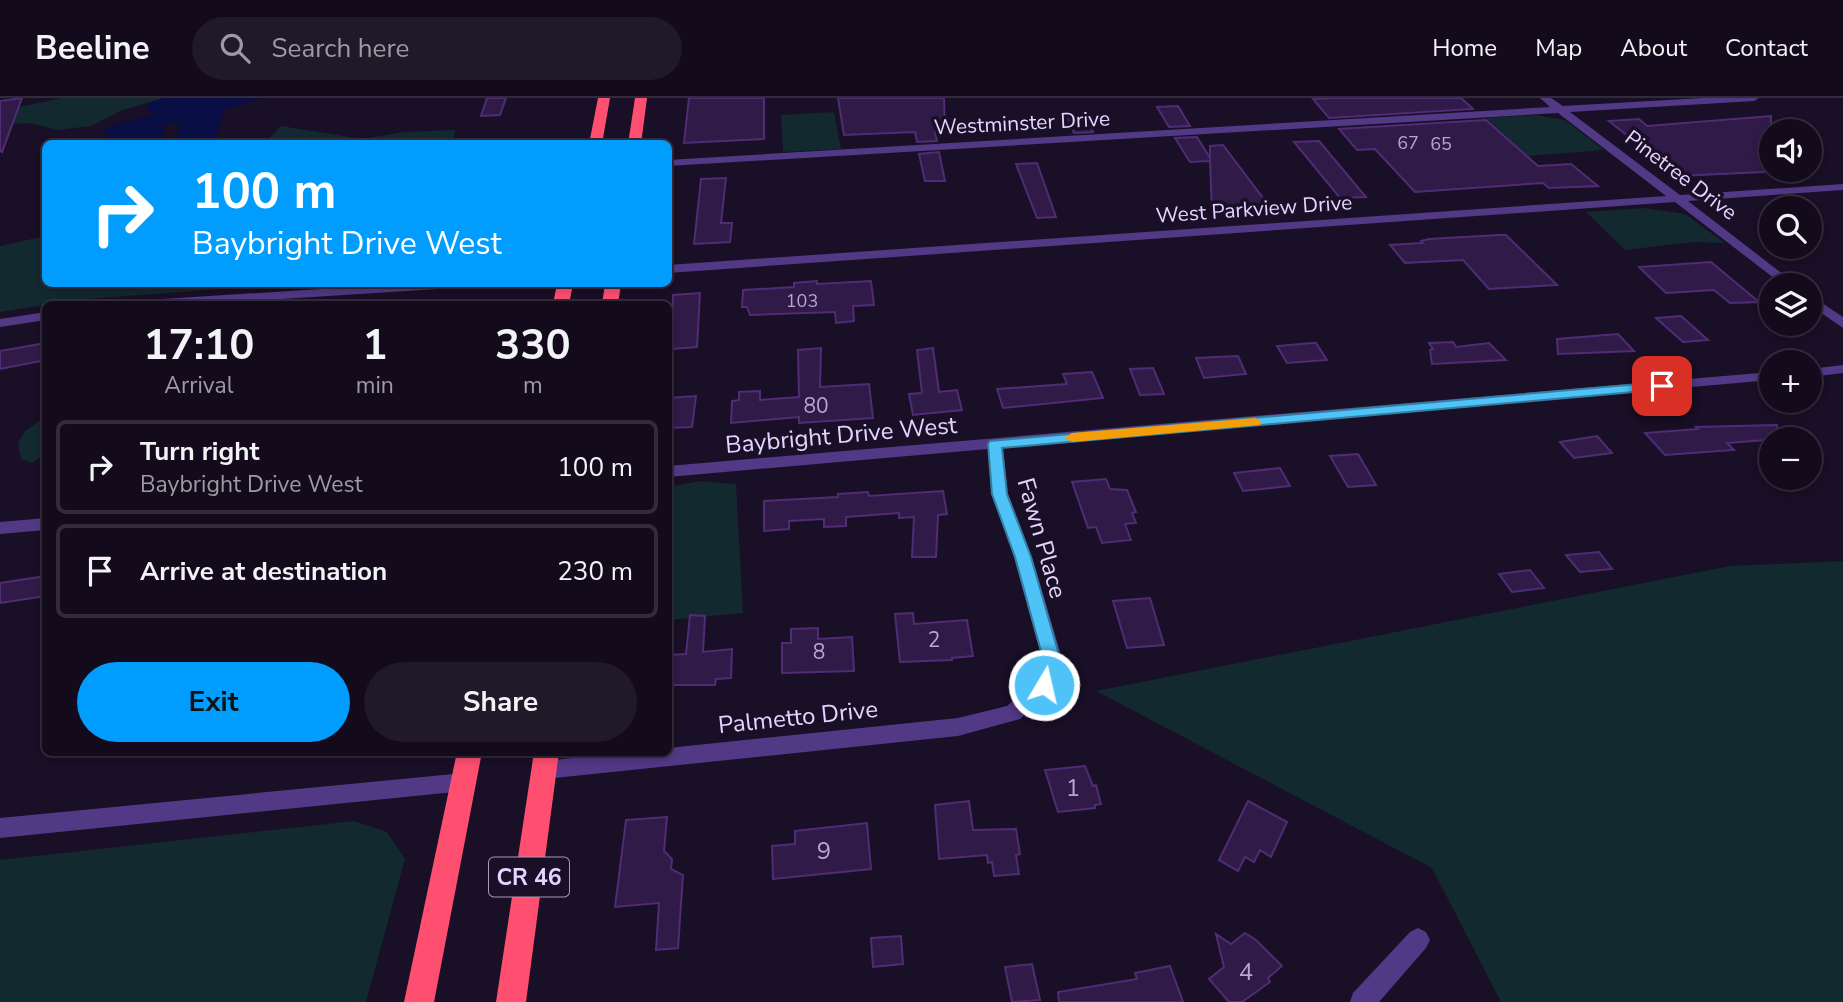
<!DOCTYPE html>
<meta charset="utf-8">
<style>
:root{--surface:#130b1c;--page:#201929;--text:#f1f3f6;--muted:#9d9ba3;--line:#322b3b;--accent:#009dff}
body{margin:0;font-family:"Nunito Sans",sans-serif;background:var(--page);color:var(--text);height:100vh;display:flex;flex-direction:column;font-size:26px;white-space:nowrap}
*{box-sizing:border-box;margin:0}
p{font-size:23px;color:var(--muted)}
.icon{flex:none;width:38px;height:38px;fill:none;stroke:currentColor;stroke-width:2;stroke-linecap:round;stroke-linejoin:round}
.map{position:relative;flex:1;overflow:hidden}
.drawer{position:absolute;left:42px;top:203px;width:630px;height:455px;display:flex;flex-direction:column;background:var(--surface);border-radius:10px;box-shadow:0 4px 10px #0003,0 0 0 2px var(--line)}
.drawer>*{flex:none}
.top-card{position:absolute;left:42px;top:42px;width:630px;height:147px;border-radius:10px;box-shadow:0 4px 10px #0003,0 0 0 2px var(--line);background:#009dff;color:#fff;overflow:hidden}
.buttons{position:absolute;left:1759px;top:21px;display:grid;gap:14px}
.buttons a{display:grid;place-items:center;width:63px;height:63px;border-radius:50%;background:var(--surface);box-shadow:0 4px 10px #0003,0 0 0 2px var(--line);font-size:35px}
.pin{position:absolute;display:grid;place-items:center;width:60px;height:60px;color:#fff;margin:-30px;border-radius:14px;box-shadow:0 4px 10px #0006}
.me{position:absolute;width:77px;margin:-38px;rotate:9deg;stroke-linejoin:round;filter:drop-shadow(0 0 5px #0008)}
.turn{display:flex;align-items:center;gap:24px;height:147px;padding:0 35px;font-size:32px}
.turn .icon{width:91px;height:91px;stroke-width:2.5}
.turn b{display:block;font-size:49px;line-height:60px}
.eta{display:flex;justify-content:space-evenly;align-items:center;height:119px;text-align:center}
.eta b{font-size:42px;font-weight:700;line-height:49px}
.button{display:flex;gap:14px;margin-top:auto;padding:14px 35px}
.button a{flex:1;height:80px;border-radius:42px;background:var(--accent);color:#111;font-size:28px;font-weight:700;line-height:80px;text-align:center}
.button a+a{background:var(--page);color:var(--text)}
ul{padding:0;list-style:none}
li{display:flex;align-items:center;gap:21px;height:94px;margin:0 14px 10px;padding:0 21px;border:4px solid var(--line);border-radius:10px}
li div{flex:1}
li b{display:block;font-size:26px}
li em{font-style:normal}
header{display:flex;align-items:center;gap:42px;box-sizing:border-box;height:98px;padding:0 35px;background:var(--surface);border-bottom:2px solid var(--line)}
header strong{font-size:33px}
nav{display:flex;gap:38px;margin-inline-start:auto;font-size:24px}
.search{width:490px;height:63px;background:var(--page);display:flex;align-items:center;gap:18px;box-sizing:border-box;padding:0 24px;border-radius:38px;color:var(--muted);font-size:26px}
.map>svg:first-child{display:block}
.green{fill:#122930}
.water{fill:#090e45}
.building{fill:#301a47;stroke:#4f2c74;stroke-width:2}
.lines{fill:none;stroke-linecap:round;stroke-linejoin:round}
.minor{fill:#523986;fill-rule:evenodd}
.highway{fill:#ff4f71;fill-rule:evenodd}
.route{fill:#4fc3f7;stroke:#337fa1;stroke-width:2}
.slow{fill:#f59e0b}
.labels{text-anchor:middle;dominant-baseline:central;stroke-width:7;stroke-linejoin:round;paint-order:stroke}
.far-number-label{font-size:18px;fill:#b8a6d1}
.far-street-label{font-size:21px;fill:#e5d4ff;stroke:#190f26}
.number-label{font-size:21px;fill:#b8a6d1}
.shield{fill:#190f26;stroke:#a899be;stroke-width:2}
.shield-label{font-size:23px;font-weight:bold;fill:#e5d4ff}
.street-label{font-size:24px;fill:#e5d4ff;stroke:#190f26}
.near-number-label{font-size:24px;fill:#b8a6d1}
</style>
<header>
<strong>Beeline</strong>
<div class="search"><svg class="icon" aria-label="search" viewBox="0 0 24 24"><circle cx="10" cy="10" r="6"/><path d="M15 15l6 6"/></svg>Search here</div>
<nav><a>Home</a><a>Map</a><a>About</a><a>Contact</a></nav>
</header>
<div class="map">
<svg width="1843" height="904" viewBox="0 0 1843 904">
<rect width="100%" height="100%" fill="#190f26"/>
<path class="green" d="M62,0H164L123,12L91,28L58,32L30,25L0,27V13Z
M834,14L841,51L783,54L781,17Z
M1536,17L1565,22L1604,52L1528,58L1486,20Z
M281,28L362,41L404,34L455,32L452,45H265Z
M1644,110L1685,116L1725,145L1694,144L1625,152L1586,114Z
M45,138L46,186H289L85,201L0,214V148Z
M45,319V356L32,365L21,361L18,345L25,333Z
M701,383L736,386L743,515L669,522V389Z
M1843,463V904H1501L1432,770L1096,593L1730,468Z
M354,723L387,734L405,761L366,904H0V762Z"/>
<path class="water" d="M164,0H263L224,12L214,45H174L180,26L163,25L164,38C146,51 141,46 124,39L105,42V31L113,27L153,17L156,15L147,12L148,6Z"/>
<path class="building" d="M22,0L2,54L0,53V3Z
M487,0H506L500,17L481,18Z
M689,0H764V41L684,45Z
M838,0H944L945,32L935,34L937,43L917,44L915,34L844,37Z
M1331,0H1461L1473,11L1329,20L1313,1Z
M1178,8L1190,28L1169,29L1157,9Z
M1771,18V72L1788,73L1678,78L1609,23L1639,21L1647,28Z
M1087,19L1093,34L1074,35L1068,20Z
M1486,22L1538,68L1571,66L1598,88L1549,90L1543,85L1415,94L1375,51L1357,52L1339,31Z
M1197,39L1210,60V48L1223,47L1269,108L1212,112L1210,63L1190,64L1175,40Z
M1319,43L1366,99L1340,100L1294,44Z
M939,54L945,83H925L919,56Z
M1037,65L1056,119L1037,120L1016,66Z
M726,80L721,125H732L730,144L694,146L701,81Z
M1499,137H1506L1557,187L1489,191L1463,162L1405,165L1390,147L1423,145L1421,143L1429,141Z
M1711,164L1759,204L1730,205L1714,192L1666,195L1639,169Z
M817,183V186L871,183L874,207L853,208L854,223L836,225L835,214L750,217L747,209H742L743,192L794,189V185Z
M700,195L697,249L672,251L673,197Z
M1681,218L1708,242L1683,244L1656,220Z
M1618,236L1634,253L1558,256L1557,241Z
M1453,244L1456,249L1489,245L1506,262L1432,266L1430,252L1433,251L1429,245Z
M46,245V262L0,271V253Z
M1312,245H1316L1327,262L1287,265L1277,248Z
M821,250L820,289L869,286L873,320L799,325V319L731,325L732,303L739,302V294L760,293V302L799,299L798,252Z
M933,250L939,294L957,292L962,312L913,317L909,296L922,295L917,252Z
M1238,258L1246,276L1204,280L1196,260Z
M1153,270L1164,296L1140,297L1130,271Z
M1092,274L1103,300L1003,310L997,291L1067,286L1063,276Z
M696,298L692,329L668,330V300Z
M1777,327L1778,341L1727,345L1734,352L1665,357L1645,335L1698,331L1696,329Z
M1597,338L1612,355L1574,360L1560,344Z
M1358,356L1376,387L1348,389L1330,358Z
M1280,370L1290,388L1243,393L1234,375Z
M1106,381L1110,391L1127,392L1136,414L1132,415L1136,425L1125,426L1131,442L1102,445L1096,429L1088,430L1072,384Z
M943,393L947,416L938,417L936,459H912L914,419L899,420V415L846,419V428L824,429V421L789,423V431L764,433V403L838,399V396L868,394L869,398Z
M1599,454L1612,471L1580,474L1566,457Z
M1530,472L1544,490L1512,494L1499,476Z
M46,478V498L0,505V485Z
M1150,500L1164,547L1127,550L1113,503Z
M913,515L914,526L967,522L973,558L952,560V562L900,564L895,516Z
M690,517L705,518L703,554L732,551L731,580L716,581L715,587H668V557L686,556Z
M818,530V541L852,539L854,573L782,575V545H791V531Z
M1085,668L1093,688L1096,687L1101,706L1095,707V710L1058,714L1045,672Z
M969,703L973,732L1016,731L1020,756L1016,757L1019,776L994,778L992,764L988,765L987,757L939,761L935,707Z
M1248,703L1287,724L1271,759L1260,752L1254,764L1245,759L1238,773L1219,762Z
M667,719L664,753L672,761L671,771L683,777L678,850L656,852L659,805L615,809L626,722Z
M867,725L871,771L773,781L772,748L795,746V733Z
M1245,835L1256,842L1282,868L1268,880L1270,884L1242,904H1229L1209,881L1224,869L1216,836L1231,846Z
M901,838L903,866L873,869L871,840Z
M1032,866L1040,902L1012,904L1005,869Z
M1170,868L1183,904H1059L1058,894L1137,881L1135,875Z"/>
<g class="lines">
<path class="minor" d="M1540,0H1551L1563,8L1703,0H1759L1754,3L1570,14L1680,97L1843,86V92L1688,103L1797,187H1783L1675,104L668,175V167L1666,98L1558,15L668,68V62L1550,9Z
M400,186H460L453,190L201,206H140L147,202Z
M1810,197L1843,219V230L1810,207Z
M46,214V222L0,229V221Z
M1843,267V275L1810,279V271Z
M1771,274V282L1003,350L1008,396L1032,459L1061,557L1051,593L1020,621L958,638L545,681L538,679L534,672L538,665L545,663L625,654H668V650L958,620L1007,608L1035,583L1041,557L1014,459L992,396L988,351L668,379V368Z
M46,420V432L0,436V424Z
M464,675L472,677L475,684L472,691L464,693L0,740V720Z
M1418,830L1426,834L1430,842L1426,850L1379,904H1350L1353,895L1410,834Z"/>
<path class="highway" d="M598,0H610L602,46H589Z
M635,0H647L641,46H628Z
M557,186H573L569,206H553Z
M605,186H621L618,206H602Z
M457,654H482L434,904H404Z
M534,654H559L526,904H496Z"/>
</g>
<path class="route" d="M1662,284L1667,285V291L1002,350L1007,396L1031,459L1059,557L1051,593L1044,595L1038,593L1035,587L1042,557L1015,459L992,396L988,346L990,343Z"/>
<path class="slow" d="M1255,320L1262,324L1260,327L1072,344L1064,340L1072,335Z"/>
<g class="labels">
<g class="far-number-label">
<text x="1408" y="45">67</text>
<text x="1441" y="46">65</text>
<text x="802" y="203">103</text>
</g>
<g class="far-street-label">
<text transform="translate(1022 25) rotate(-3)">Westminster Drive</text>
<text transform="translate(1681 77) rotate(37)">Pinetree Drive</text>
<text transform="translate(1254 111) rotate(-4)">West Parkview Drive</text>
</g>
<g class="number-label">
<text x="816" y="308">80</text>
<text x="934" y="542">2</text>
<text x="819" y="554">8</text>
</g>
<rect class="shield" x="489" y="759.5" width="80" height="39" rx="5"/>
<g class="shield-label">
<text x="529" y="779">CR 46</text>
</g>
<g class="street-label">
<text transform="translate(841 337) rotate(-5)">Baybright Drive West</text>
<text transform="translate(1042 440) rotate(74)">Fawn Place</text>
<text transform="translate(798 619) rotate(-6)">Palmetto Drive</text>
</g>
<g class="near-number-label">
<text x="1073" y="690">1</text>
<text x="824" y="753">9</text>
<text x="1246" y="874">4</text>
</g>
</g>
</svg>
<div class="buttons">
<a><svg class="icon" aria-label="sound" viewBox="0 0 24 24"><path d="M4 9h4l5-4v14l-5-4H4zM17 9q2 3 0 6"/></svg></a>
<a><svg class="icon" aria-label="search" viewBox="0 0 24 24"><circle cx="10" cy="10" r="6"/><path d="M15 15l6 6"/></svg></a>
<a><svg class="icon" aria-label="layers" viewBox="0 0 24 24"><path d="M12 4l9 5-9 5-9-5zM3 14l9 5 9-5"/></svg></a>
<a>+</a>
<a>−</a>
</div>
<div class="pin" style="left:1662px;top:288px;background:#d93025"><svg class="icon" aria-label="arrive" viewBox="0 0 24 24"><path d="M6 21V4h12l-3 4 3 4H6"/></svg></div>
<svg class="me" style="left:1044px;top:587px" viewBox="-20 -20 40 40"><circle r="17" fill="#4fc3f7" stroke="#fff" stroke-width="3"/><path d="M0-11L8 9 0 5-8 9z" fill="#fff"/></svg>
<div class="top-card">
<div class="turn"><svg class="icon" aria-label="right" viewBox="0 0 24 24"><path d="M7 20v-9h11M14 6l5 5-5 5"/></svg><div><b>100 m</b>Baybright Drive West</div></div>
</div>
<section class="drawer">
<div class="eta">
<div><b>17:10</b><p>Arrival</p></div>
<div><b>1</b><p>min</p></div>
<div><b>330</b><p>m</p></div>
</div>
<ul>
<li><svg class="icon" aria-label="right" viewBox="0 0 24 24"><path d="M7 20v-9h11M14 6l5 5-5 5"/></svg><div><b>Turn right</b><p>Baybright Drive West</p></div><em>100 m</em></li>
<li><svg class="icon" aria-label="arrive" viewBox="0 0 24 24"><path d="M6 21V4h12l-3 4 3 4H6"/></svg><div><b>Arrive at destination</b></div><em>230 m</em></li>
</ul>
<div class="button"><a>Exit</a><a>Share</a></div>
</section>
</div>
